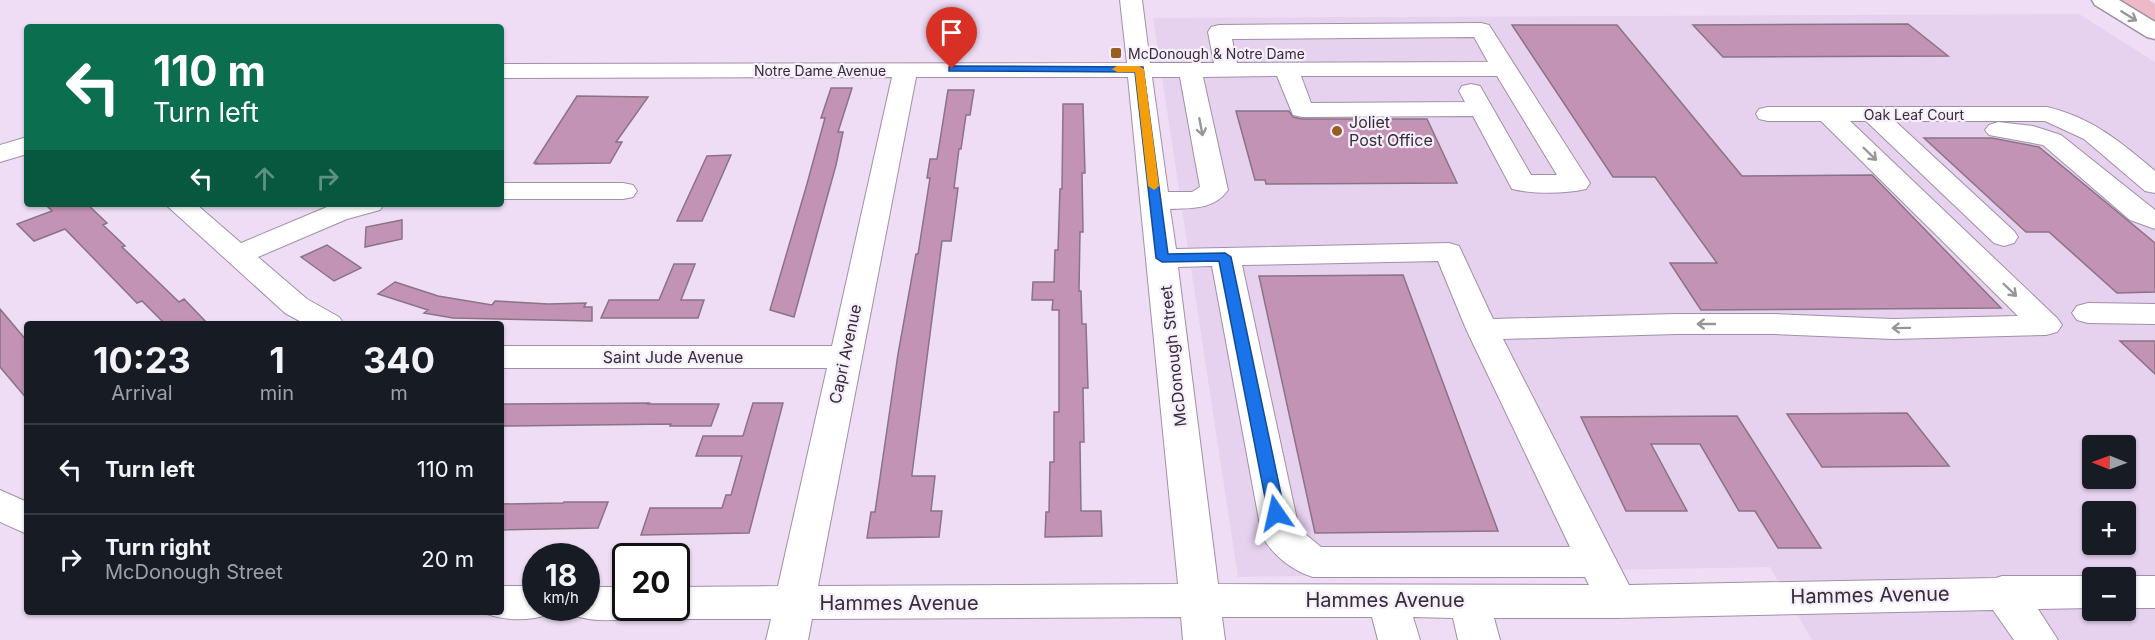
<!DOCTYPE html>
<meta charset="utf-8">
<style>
:root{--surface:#171b24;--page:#20242c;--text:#f1f3f6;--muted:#9ea1a6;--line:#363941}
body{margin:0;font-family:Inter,sans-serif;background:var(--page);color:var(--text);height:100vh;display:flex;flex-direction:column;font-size:22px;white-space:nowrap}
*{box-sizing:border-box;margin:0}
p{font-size:20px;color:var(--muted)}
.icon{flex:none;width:33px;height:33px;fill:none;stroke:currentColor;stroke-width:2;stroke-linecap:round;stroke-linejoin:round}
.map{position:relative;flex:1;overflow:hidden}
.panel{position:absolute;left:24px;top:321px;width:480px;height:294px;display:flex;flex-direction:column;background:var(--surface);border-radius:6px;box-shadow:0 2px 4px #0004}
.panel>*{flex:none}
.hud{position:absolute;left:24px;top:24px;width:480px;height:183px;border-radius:6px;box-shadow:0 2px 4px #0004;background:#0b6e4f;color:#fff;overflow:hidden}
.needle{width:39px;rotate:271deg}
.controls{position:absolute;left:2082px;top:435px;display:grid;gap:12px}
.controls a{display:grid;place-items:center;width:54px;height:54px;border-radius:6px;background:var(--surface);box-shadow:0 2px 4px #0004;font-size:30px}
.speed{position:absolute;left:522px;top:543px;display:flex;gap:12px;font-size:30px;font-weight:700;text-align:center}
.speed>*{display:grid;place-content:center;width:78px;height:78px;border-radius:50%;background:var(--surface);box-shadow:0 2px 4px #0004;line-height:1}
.speed small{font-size:15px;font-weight:400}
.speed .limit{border:3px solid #111;border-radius:9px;background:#fff;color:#111}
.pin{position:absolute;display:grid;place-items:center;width:51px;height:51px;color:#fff;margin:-62px -26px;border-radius:50% 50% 50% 0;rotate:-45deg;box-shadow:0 0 6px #0007}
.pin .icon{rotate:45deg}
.me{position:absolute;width:66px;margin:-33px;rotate:349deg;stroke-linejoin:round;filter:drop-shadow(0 0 4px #0008)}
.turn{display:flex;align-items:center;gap:21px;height:126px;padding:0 30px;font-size:27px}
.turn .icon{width:78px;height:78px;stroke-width:2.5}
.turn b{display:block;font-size:42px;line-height:51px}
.lanes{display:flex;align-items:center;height:57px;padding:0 30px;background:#0003;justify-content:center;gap:30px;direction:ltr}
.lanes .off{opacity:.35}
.eta{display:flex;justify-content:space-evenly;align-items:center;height:102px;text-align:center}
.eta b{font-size:36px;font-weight:700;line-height:42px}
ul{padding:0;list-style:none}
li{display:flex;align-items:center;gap:18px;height:90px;padding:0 30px;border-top:2px solid var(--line)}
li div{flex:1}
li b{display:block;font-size:22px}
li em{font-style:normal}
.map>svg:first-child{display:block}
.built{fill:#e6d1ef;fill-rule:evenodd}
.green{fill:#efb8c9}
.building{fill:#c393b6;stroke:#8a7384;stroke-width:1.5}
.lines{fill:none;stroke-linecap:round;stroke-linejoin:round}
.minor-casing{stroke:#a090a7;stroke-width:2}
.highway-casing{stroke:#a090a7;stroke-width:3}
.minor{fill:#fff;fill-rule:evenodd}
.highway{fill:#fff;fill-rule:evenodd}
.oneway{stroke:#99969a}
.route{fill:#1a73e8;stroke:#114b97;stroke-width:1.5}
.slow{fill:#f59e0b}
.poi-dot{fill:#9a5d21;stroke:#f7edfc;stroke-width:2}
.labels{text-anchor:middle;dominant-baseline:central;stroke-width:4.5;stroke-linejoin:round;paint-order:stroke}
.far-poi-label{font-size:14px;fill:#332d36;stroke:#f7edfc;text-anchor:start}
.far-street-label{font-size:14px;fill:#332d36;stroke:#f7edfc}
.poi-label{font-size:16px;fill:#332d36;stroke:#f7edfc;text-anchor:start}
.street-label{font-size:16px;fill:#332d36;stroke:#f7edfc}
.near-street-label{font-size:20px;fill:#332d36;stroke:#f7edfc}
</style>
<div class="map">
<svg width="2155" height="640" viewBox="0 0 2155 640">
<rect width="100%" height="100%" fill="#eeddf5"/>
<path class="built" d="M2079,14L2155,62V640H1812L1770,567L1238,577L1153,18ZM2092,446H2126V478H2092ZM2092,512H2126V544H2092ZM2092,578H2126V610H2092Z"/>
<path class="green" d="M2116,0H2149L2155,4V25Z"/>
<path class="building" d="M1908,24L1948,56L1723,57L1693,25Z
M1512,25H1617L1742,176L1872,175L2001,308L1701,310L1670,263H1717L1655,177H1613Z
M831,88H852L838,132H843L836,165L794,317L770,310L807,184L825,118H821Z
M948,90H974L970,115H966L961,149H959L954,188H958L951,241H942L912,474V476H935L931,511H942L939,537L867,538L871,512H875L898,354L916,254H918L930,178H927L930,159H937Z
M577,96L648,97L616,142H622L610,163L536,164L537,163H534Z
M1063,104H1083L1085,173H1082L1083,232H1080L1079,291H1081L1082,324H1086L1088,388H1083L1084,442H1080L1081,511H1101L1102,536L1045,537L1046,512H1049L1050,462H1054V412H1059V310H1052L1053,300H1032L1033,282H1054L1055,250H1058L1060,189H1062Z
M1236,111H1289L1293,117L1302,119H1427L1457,183L1266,184L1265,180H1255Z
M1924,138H1992L2039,147L2155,243V292L2117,293L2049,232H2026Z
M731,155L702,221H677L707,156Z
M45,204H87L107,223L103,225L125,246L122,247L179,302L184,299L208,324H165L142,301L137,303L65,229L34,241L17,224L52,211Z
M402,220V239L365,247L366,227Z
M327,245L361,268L334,281L301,257Z
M674,264H695L681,300H704L698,318H601L609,300H659Z
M1403,275L1498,531L1315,533L1259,276Z
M395,282L438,296L492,305L495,301L548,304L586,303L584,307H592V321L453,318L424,313L428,310L378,294Z
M0,309L27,341V399L0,367Z
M2120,341H2155V374Z
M649,403L648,404H719L711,426H670L671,424L501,426V404Z
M753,403H783L749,533L641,535L650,508H722L726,495H731L742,456H696L703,436H743Z
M1907,413L1949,466L1822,467L1787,414Z
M1737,416L1821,548H1778L1755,511H1739L1700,444H1651L1687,511H1626L1581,417Z
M564,502H608L598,528L501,530V504L563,503Z"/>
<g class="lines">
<defs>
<path id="minor" d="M1120,0H1142L1150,63H1214L1208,32L1211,27L1219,25L1481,23L1489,25L1590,183L1586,189C1564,194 1534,194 1512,189L1473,116L1302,117L1293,115L1277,76L1203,77L1228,190C1214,210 1191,208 1170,209L1176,249L1449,243L1459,246L1493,319L1676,314H1775L1893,319L2018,316L1821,121H1768L1759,119L1756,114L1759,109L1768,107H2047C2091,117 2121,142 2155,171V193L2145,191L2084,139L2045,121H1895L2014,231L2018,237L2014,243L2004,246L1994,243L1866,121H1850L2057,318L2062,325L2057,332L2046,335L1893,339L1775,334H1676L1503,339L1629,585L1996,578L2002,576H2092L2097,578H2092V608L2038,609L2058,640H2014L1993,610L1617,618H1494L1500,640H1458L1453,618L1413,617L1420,640H1378L1372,617H1222L1225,640H1183L1181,617L812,619L808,640H766L771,619H676L662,615L658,608H676V587L778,586L827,368H501V346H832L892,77L501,78V64L1127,63ZM1474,37L1488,62L1237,63L1232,39ZM1301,76H1497L1557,175H1531L1480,86L1471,84L1462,86L1459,91L1465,102L1311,103ZM916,77H1128L1178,584L818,586ZM1152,77H1180L1200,187L1192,192H1168ZM1438,261L1466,329L1570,547H1321L1299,529L1242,265ZM1212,266L1262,536C1272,555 1293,571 1313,577H1585L1589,585L1218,584L1178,267Z
M1998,122L2033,126L2061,135L2155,210V229L2130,220L2043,145L1989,135L1985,130L1989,125Z
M27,137V154L0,162V145Z
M501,183H623L633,185L637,191L633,197L623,199H501Z
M165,204H196L241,243L327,207L338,204H384L380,210L347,219L258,257L307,299L339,317L344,324H305L285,313Z
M2088,303L2155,304V324L2088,323L2077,320L2072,313L2077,306Z
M0,490L27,502V534L0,522Z
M2126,576H2155V608H2126V578H2121Z
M501,586H536V608H553L550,614C530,621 507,621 487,614L486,612H501Z
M586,587H626V608H644L640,615C619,622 593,622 572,615L568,608H586Z"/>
<path id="highway" d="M2092,0H2119L2155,22V39L2147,37L2095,5Z"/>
</defs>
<use href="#minor" class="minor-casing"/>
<use href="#highway" class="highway-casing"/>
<use href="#minor" class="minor"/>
<use href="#highway" class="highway"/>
</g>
<defs><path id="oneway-shaft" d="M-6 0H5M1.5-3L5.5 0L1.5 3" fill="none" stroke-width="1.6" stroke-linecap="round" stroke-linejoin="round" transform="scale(1.5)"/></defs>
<g class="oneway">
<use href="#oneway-shaft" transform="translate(2129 16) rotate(32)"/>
<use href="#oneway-shaft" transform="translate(1201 127) rotate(79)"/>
<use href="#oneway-shaft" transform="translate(1870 154) rotate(44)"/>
<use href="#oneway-shaft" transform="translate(2010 290) rotate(44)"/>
<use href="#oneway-shaft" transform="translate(1706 324) rotate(180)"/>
<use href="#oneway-shaft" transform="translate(1901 328) rotate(179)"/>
</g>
<path class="route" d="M952,66L1143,67L1168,254L1225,253L1231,257L1285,513L1282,517L1276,519L1271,517L1268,513L1219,261L1162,262L1156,258L1135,72L949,71V67Z"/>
<path class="slow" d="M1139,66L1144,69L1159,186L1154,190L1148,186L1135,72H1117L1112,69L1117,66Z"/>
<g class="poi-dot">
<rect x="1110" y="47" width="12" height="12" rx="3"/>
<circle cx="1337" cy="131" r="6"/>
</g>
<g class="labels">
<g class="far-poi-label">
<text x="1128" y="53">McDonough &amp; Notre Dame</text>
</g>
<g class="far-street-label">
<text x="820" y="70">Notre Dame Avenue</text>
<text x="1914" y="114">Oak Leaf Court</text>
</g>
<g class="poi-label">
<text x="1349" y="122">Joliet<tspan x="1349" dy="18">Post Office</tspan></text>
</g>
<g class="street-label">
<text transform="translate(845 354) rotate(-78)">Capri Avenue</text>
<text transform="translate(1173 356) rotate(-96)">McDonough Street</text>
<text x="673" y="357">Saint Jude Avenue</text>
</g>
<g class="near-street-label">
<text transform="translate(1870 595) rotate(-1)">Hammes Avenue</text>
<text x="1385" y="600">Hammes Avenue</text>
<text x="899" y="603">Hammes Avenue</text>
</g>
</g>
</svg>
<div class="controls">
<a><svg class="needle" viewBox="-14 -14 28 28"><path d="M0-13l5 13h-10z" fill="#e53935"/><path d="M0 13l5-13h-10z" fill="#9ea1a6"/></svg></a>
<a>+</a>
<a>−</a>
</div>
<div class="speed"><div>18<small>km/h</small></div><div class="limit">20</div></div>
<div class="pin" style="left:952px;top:69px;background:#d93025"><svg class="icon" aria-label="arrive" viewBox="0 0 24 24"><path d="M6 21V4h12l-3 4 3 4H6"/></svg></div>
<svg class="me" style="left:1276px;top:513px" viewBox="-20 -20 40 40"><path d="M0-17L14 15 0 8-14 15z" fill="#1a73e8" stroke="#fff" stroke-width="4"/></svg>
<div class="hud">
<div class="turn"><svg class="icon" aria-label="left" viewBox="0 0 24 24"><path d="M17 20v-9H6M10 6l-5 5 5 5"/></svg><div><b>110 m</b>Turn left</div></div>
<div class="lanes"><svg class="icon" aria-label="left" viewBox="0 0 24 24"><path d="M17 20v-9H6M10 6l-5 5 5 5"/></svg><svg class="icon off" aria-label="ahead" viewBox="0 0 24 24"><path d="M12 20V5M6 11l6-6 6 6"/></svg><svg class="icon off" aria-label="right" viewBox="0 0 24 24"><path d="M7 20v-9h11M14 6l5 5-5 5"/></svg></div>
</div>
<section class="panel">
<div class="eta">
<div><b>10:23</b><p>Arrival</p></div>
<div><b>1</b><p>min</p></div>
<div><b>340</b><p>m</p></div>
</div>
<ul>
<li><svg class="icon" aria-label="left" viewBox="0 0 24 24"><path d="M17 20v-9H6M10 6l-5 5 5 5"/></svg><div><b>Turn left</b></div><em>110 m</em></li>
<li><svg class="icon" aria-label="right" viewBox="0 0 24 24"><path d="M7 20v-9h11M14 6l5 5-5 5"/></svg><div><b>Turn right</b><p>McDonough Street</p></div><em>20 m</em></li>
</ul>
</section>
</div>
